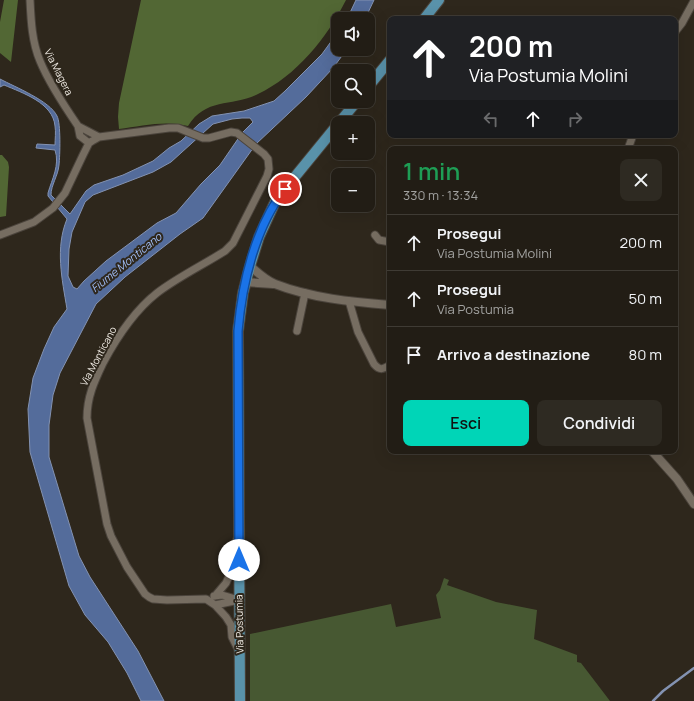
<!DOCTYPE html>
<html lang="it">
<meta charset="utf-8">
<style>
:root{--surface:#221d15;--page:#2e2a22;--text:#f1f3f6;--muted:#a2a2a0;--line:#3f3b34;--accent:#00d5b7}
body{margin:0;font-family:Manrope,sans-serif;background:var(--page);color:var(--text);height:100vh;display:flex;flex-direction:column;font-size:15px;white-space:nowrap}
*{box-sizing:border-box;margin:0}
p{font-size:13px;color:var(--muted)}
.icon{flex:none;width:22px;height:22px;fill:none;stroke:currentColor;stroke-width:2;stroke-linecap:round;stroke-linejoin:round}
.map{position:relative;flex:1;overflow:hidden}
.drawer{position:absolute;left:387px;top:146px;width:291px;height:308px;display:flex;flex-direction:column;background:var(--surface);border-radius:8px;box-shadow:0 4px 16px #0002,0 0 0 1px var(--line)}
.drawer>*{flex:none}
.hud{position:absolute;left:387px;top:16px;width:291px;height:122px;border-radius:8px;box-shadow:0 4px 16px #0002,0 0 0 1px var(--line);background:#202124;color:#fff;overflow:hidden}
.tools{position:absolute;left:331px;top:12px;display:grid;gap:8px}
.tools a{display:grid;place-items:center;width:44px;height:44px;border-radius:8px;background:var(--surface);box-shadow:0 4px 16px #0002,0 0 0 1px var(--line);font-size:20px}
.pin{position:absolute;display:grid;place-items:center;width:34px;height:34px;color:#fff;margin:-17px;border:2px solid #fff;border-radius:50%;box-shadow:0 1px 4px #0007}
.me{position:absolute;width:44px;margin:-22px;rotate:0deg;stroke-linejoin:round;filter:drop-shadow(0 0 3px #0008)}
.turn{display:flex;align-items:center;gap:14px;height:84px;padding:0 16px;font-size:18px}
.turn .icon{width:52px;height:52px;stroke-width:2.5}
.turn b{display:block;font-size:28px;line-height:34px}
.lanes{display:flex;align-items:center;height:38px;padding:0 16px;background:#0003;justify-content:center;gap:20px;direction:ltr}
.lanes .off{opacity:.35}
.round{display:grid;place-items:center;flex:none;width:42px;height:42px;border-radius:8px;background:var(--page)}
.overview{display:flex;align-items:center;justify-content:space-between;height:68px;padding:0 16px}
h1{font-size:24px;font-weight:600;line-height:30px;color:#1e9e55}
.primary-button{display:flex;gap:8px;margin-top:auto;padding:8px 16px}
.primary-button a{flex:1;height:46px;border-radius:8px;background:var(--accent);color:#111;font-size:16px;font-weight:600;line-height:46px;text-align:center}
.primary-button a+a{background:var(--page);color:var(--text)}
ul{padding:0;list-style:none}
li{display:flex;align-items:center;gap:12px;height:56px;padding:0 16px;border-top:1px solid var(--line)}
li div{flex:1}
li b{display:block;font-size:15px}
li em{font-style:normal}
.map>svg:first-child{display:block}
.green{fill:#475832}
.forest{fill:#526734}
.water{fill:#546c9b;stroke:#8392b1;fill-rule:evenodd}
.lines{fill:none;stroke-linecap:round;stroke-linejoin:round}
.stream{stroke:#8392b1;stroke-width:2.5}
.minor-casing{stroke:#4b443c;stroke-width:9}
.tertiary-casing{stroke:#4b443c;stroke-width:10}
.primary-casing{stroke:#4b443c;stroke-width:12}
.minor{stroke:#766d61;stroke-width:7}
.tertiary{stroke:#766d61;stroke-width:8}
.primary{stroke:#5992aa;stroke-width:10}
.route-casing{stroke:#114b97;stroke-width:10}
.route{stroke:#1a73e8;stroke-width:7}
.labels{text-anchor:middle;dominant-baseline:central;stroke-width:4;stroke-linejoin:round;paint-order:stroke}
.street-label{font-size:10px;fill:#f1ece5;stroke:#2e271c}
.water-label{font-size:11px;font-style:italic;fill:#a1bef7;stroke:#2e271c}
</style>
<div class="map">
<svg width="694" height="701" viewBox="0 0 694 701">
<rect width="100%" height="100%" fill="#2e271c"/>
<path class="green" d="M444,578L449,580L447,585L496,602L537,610L534,639L577,655V662L581,663L610,701H250V634L391,604L396,627L441,618L436,595L440,590Z"/>
<path class="forest" d="M4,0H18L11,62L0,53V22Z
M141,0H346C327,38 296,76 258,94C232,107 206,97 188,126C166,120 141,126 119,129L118,117L119,103Z
M0,155H2L8,162L9,167L6,216L0,217Z"/>
<path class="water" d="M356,0H374L365,19H347Z
M338,32V49H347L333,68L306,97L256,144L203,218L180,234L125,277L96,304L60,373L53,395L49,425V457L79,556L90,577L138,651L164,701H141L127,673L108,642L85,615L69,586L30,452L28,409L33,378L44,349L54,327L67,309C62,279 55,248 67,219L48,196V193C52,179 60,165 55,150L36,148L37,144L55,145C55,139 56,132 55,126C53,103 23,93 4,85L0,87V79C15,87 50,101 57,116C61,123 60,156 59,165C58,176 51,185 51,195L70,214L86,191L94,185L123,175L153,161L169,148L181,141L199,124L212,116L244,111L274,101L285,91L322,54ZM242,118H250L253,122L242,133L220,165L201,184L176,213L157,223L106,261L84,281L77,289L73,287L68,276L69,249L72,232L85,202L93,195L153,172L171,162L213,124L232,119Z"/>
<g class="lines">
<path class="stream" d="M653,701L663,691L694,668"/>
<defs>
<path id="minor" d="M30,0C31,21 32,42 40,61C49,83 65,107 78,126L80,136L89,143
M675,32L682,23L694,1
M78,126L99,137
M628,149L633,135
M0,235L34,222L53,208L65,193L83,155L89,143L92,141L99,137L169,128H178L203,138H209L231,132L237,133L264,154L268,159L269,169L267,176L233,243L225,251C203,265 178,277 157,293C134,311 117,337 103,363C94,382 87,397 87,418L107,524L111,536L127,567L145,594L149,597L153,599L167,600L206,599L215,605L239,600
M375,235L379,240L390,242
M349,301L358,332L374,364C380,371 383,369 390,365
M297,331L305,293
M214,596L222,595L239,600
M215,596L226,583L231,572L232,555L237,539
M215,605L226,617L231,625L232,637L238,649"/>
<path id="tertiary" d="M250,266C257,272 265,280 275,284C311,298 352,302 390,305
M245,282L273,284
M652,451L677,479L694,504"/>
<path id="primary" d="M424,19L439,0
M368,87L390,60
M339,123L357,101
M240,701L238,331L243,293L250,266L259,237L276,200L338,124"/>
</defs>
<use href="#minor" class="minor-casing"/>
<use href="#tertiary" class="tertiary-casing"/>
<use href="#primary" class="primary-casing"/>
<use href="#minor" class="minor"/>
<use href="#tertiary" class="tertiary"/>
<use href="#primary" class="primary"/>
</g>
<g class="lines">
<defs>
<path id="route" d="M239,560L238,331C242,284 255,227 285,189"/>
</defs>
<use href="#route" class="route-casing"/>
<use href="#route" class="route"/>
</g>
<g class="labels">
<g class="street-label">
<text transform="translate(59 72) rotate(63)">Via Magera</text>
<text transform="translate(98 356) rotate(-62)">Via Monticano</text>
<text transform="translate(239 624) rotate(-91)">Via Postumia</text>
</g>
<g class="water-label">
<text transform="translate(126 262) rotate(-39)">Fiume Monticano</text>
</g>
</g>
</svg>
<div class="tools">
<a><svg class="icon" aria-label="sound" viewBox="0 0 24 24"><path d="M4 9h4l5-4v14l-5-4H4zM17 9q2 3 0 6"/></svg></a>
<a><svg class="icon" aria-label="search" viewBox="0 0 24 24"><circle cx="10" cy="10" r="6"/><path d="M15 15l6 6"/></svg></a>
<a>+</a>
<a>−</a>
</div>
<div class="pin" style="left:285px;top:189px;background:#d93025"><svg class="icon" aria-label="arrive" viewBox="0 0 24 24"><path d="M6 21V4h12l-3 4 3 4H6"/></svg></div>
<svg class="me" style="left:239px;top:560px" viewBox="-20 -20 40 40"><circle r="19" fill="#fff"/><path d="M0-13L10 11 0 6-10 11z" fill="#1a73e8"/></svg>
<div class="hud">
<div class="turn"><svg class="icon" aria-label="ahead" viewBox="0 0 24 24"><path d="M12 20V5M6 11l6-6 6 6"/></svg><div><b>200 m</b>Via Postumia Molini</div></div>
<div class="lanes"><svg class="icon off" aria-label="left" viewBox="0 0 24 24"><path d="M17 20v-9H6M10 6l-5 5 5 5"/></svg><svg class="icon" aria-label="ahead" viewBox="0 0 24 24"><path d="M12 20V5M6 11l6-6 6 6"/></svg><svg class="icon off" aria-label="right" viewBox="0 0 24 24"><path d="M7 20v-9h11M14 6l5 5-5 5"/></svg></div>
</div>
<section class="drawer">
<div class="overview"><div><h1>1 min</h1><p>330 m · 13:34</p></div><a class="round"><svg class="icon" aria-label="close" viewBox="0 0 24 24"><path d="M6 6l12 12M18 6L6 18"/></svg></a></div>
<ul>
<li><svg class="icon" aria-label="ahead" viewBox="0 0 24 24"><path d="M12 20V5M6 11l6-6 6 6"/></svg><div><b>Prosegui</b><p>Via Postumia Molini</p></div><em>200 m</em></li>
<li><svg class="icon" aria-label="ahead" viewBox="0 0 24 24"><path d="M12 20V5M6 11l6-6 6 6"/></svg><div><b>Prosegui</b><p>Via Postumia</p></div><em>50 m</em></li>
<li><svg class="icon" aria-label="arrive" viewBox="0 0 24 24"><path d="M6 21V4h12l-3 4 3 4H6"/></svg><div><b>Arrivo a destinazione</b></div><em>80 m</em></li>
</ul>
<div class="primary-button"><a>Esci</a><a>Condividi</a></div>
</section>
</div>
